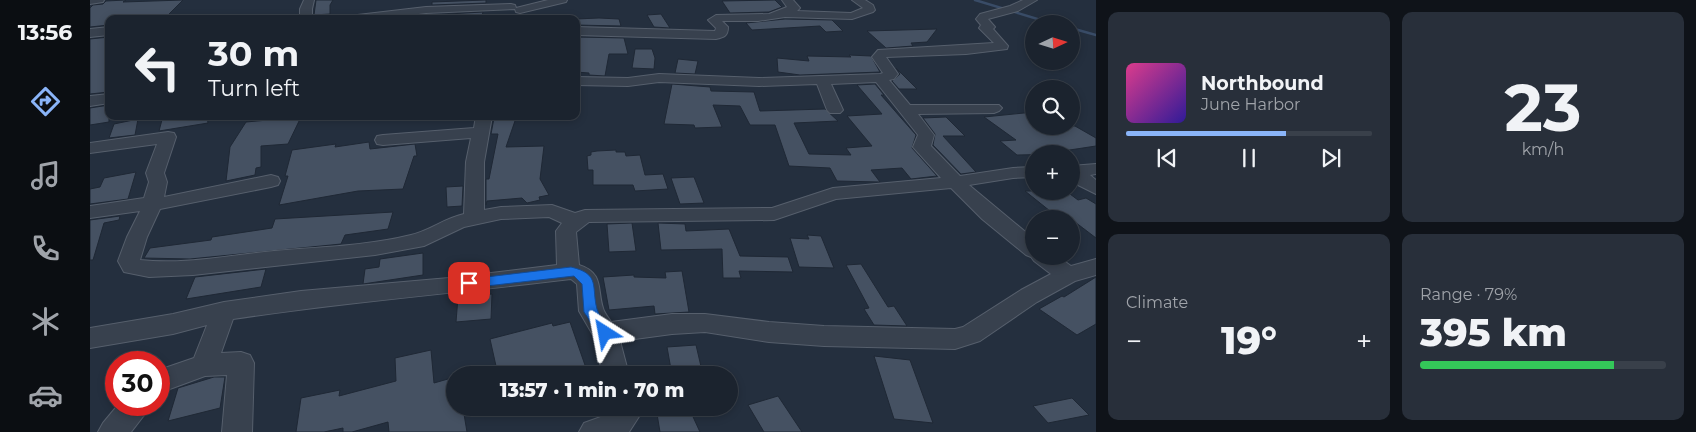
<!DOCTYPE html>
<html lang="en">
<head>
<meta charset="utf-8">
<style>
	:root { --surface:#1b232e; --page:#282f3a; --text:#f1f3f6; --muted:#a0a4aa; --line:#39404a; --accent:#8ab4f8 }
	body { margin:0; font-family:Montserrat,sans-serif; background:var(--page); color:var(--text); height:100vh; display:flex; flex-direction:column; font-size:19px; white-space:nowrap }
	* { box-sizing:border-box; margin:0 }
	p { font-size:16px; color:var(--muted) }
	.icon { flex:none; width:28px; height:28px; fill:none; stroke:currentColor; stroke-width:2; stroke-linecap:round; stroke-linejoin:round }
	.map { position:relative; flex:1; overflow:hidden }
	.drawer { display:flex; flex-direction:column; gap:12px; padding:12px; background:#0f1319; width:600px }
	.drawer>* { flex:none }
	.guide { position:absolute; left:15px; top:15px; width:475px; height:105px; border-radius:10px; box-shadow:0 2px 8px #0003,0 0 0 1px var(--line); background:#1b232e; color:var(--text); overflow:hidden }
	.needle { width:32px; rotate:86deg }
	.tools { position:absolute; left:935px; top:15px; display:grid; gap:10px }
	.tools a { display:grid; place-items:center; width:55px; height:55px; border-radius:50%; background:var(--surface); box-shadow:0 2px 8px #0003,0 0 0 1px var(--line); font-size:25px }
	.speed { position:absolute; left:15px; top:351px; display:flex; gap:10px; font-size:25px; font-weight:700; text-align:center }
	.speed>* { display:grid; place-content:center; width:65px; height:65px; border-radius:50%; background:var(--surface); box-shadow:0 2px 8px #0003,0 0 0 1px var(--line); line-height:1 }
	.speed .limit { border:8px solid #d22; background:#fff; color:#111 }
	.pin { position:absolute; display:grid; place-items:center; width:42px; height:42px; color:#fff; margin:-21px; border-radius:10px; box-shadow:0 2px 8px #0006 }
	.me { position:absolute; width:55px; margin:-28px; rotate:326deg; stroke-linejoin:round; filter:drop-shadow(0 0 4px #0008) }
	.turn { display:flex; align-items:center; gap:18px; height:105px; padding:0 20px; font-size:22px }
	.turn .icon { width:65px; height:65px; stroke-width:2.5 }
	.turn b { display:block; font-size:35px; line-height:42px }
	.big { font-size:38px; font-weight:800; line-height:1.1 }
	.drawer .card { flex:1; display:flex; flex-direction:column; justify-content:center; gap:8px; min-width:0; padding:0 18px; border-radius:10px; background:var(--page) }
	.drawer .dial { align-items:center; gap:0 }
	.dial b { font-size:65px; line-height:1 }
	.song { display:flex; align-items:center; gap:15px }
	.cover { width:60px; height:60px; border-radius:8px; background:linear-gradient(135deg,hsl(330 70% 55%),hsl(250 70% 35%)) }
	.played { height:5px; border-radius:2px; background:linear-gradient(90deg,var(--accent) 65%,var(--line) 65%) }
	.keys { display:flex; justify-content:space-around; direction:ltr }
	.heat { display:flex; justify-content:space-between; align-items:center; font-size:28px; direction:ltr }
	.charge { height:8px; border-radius:4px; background:linear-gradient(90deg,#34c759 79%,var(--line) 0) }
	.drawer .tiles { flex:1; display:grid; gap:12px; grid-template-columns:repeat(2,1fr) }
	.trip { position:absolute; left:356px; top:366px; width:292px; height:50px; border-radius:25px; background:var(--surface); box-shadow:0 2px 8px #0003,0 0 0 1px var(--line); font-weight:800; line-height:50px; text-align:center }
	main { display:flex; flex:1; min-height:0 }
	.dock { display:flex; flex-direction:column; width:90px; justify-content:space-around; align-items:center; background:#0b0e12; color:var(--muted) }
	.dock .icon { width:35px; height:35px }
	.dock .active { color:var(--accent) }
	.dock b { font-size:22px; color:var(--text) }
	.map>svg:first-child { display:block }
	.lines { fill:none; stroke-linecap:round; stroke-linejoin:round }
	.stream { stroke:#394c67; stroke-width:2.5 }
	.building { fill:#455162; stroke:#1f2835 }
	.minor-casing { stroke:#565f6c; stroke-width:2 }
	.minor { fill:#38414e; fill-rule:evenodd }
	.route { fill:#1a73e8; stroke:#114b97 }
</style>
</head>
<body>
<main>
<nav class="dock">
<b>13:56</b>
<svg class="icon active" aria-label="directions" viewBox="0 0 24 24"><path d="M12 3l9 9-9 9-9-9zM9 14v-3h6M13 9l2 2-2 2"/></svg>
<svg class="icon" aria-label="music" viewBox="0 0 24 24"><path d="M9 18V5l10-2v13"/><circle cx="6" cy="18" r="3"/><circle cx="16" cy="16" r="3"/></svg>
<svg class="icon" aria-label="phone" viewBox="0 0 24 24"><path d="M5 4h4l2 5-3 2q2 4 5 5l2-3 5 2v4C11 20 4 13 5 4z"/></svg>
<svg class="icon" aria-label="climate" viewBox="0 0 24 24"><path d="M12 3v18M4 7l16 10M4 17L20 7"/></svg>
<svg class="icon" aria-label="car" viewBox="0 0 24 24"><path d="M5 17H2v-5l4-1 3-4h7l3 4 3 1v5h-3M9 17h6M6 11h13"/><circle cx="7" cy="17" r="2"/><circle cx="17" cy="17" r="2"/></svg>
</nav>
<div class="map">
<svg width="1006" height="432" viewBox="0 0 1006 432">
	<rect width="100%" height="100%" fill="#242f3e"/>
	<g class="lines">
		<g class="stream">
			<path d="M885,0L964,24"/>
			<path d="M981,28L1006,35"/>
		</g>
	</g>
	<g class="building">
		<path d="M36,0L33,2L93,0L74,19H19V25L0,27V8L3,5L13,4L16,1Z"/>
		<path d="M226,0H243L240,5V14L224,15Z"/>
		<path d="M396,0V3L342,5V2Z"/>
		<path d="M685,0L692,7L679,12L640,13L632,1Z"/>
		<path d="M393,12L391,19H340L341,15Z"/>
		<path d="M571,14L580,28L564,27L557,15Z"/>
		<path d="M509,18L529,19L531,26L486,25V19Z"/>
		<path d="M695,19L742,20L753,31L736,32L730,26L662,30L656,23Z"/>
		<path d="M847,29L837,42L821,43L823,46L796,48L777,31Z"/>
		<path d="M19,37V92L0,94V39Z"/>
		<path d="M486,37L534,38L538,54H519L515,76L499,75V73L486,72Z"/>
		<path d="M545,49H562L565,58L564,69L542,68Z"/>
		<path d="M759,55L781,56L790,72L710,75L688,72L687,58L719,61L717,56L761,57Z"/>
		<path d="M588,59L608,61L605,74L585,73Z"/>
		<path d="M806,68L827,89H809L802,81L810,74Z"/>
		<path d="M582,84L620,87L621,91L664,92L670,111L735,109L748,121L704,123L719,154L761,155L756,148L782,146L757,116L792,114L767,85L785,84L794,95H791L826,135L822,148L847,176L821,179L812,168L781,170L790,182L747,181L740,168L699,166L685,125H660L650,106L623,105L632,127L605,128L604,125L574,124Z"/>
		<path d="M19,105V122L0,125V108Z"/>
		<path d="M944,112V126H985L1006,138V146L973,151L976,154L927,155L910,141L926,140L894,117Z"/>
		<path d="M73,116H117L118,123L69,131Z"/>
		<path d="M211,117L198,144L171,146V167L166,168L165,175L136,181L140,147L156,122Z"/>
		<path d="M856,117L875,136H853L886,172L871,174L843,145L845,134L833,118Z"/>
		<path d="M404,118H426L416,147L454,146L450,179L459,195L449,197L450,200L437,203L432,198L397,201L396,205V179H399L408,134H401Z"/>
		<path d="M48,119L45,135L19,138L24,124Z"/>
		<path d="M279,142L280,149L325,144L327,156H324L313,189L268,191L189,205L198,176H195L202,150L246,144L245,147Z"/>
		<path d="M526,150V152H535L536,156L550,155L555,175L573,174L578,189L545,191L543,185H503V170H498L497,156L501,155V152L507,151Z"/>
		<path d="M46,172L38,199L0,204V189L10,187L14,178Z"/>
		<path d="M604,177L614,203L590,204L581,178Z"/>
		<path d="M373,186L372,206L357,207L356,187Z"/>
		<path d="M935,191H976L988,200L996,198L1006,204V238L981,219H970Z"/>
		<path d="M303,212L298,229L255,235L251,244L100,259L54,258L60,248L121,240L122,237L182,228L185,219Z"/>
		<path d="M30,216L29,220L14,223L3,260H0V220Z"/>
		<path d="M542,223L546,251L519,252L517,224Z"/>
		<path d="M568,223L595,224L596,231L639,229L650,256L698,257L703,272L649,271L651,278H633L632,249L571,250Z"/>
		<path d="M717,235L731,236L744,268L709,267L700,238L719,239Z"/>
		<path d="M333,253V275L273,284L275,269L289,267L290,259Z"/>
		<path d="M771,264L798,307L804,306L817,326L784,325L774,309L779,308L756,265Z"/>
		<path d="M176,269L171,287L96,299L105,277Z"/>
		<path d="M592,271L599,312L565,314L564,306L519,310L513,277L544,275V277L576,278L575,272Z"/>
		<path d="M1006,277V324L987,335L949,309L972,296L974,297Z"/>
		<path d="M402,294L401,319L366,322L368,297Z"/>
		<path d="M480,322L496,368L465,375H408L400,339L462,323L463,326Z"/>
		<path d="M606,345L613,375H582L577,347Z"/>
		<path d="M341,350L344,383L365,377V410L373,408L377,432H299L298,422L262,432H253V428L234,432H206L211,398L250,390L249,396L306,381L305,358Z"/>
		<path d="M784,356L820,360L843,423L804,419Z"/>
		<path d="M124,377H135L130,408L78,421L88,388Z"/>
		<path d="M688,396L712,432H674L658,405Z"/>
		<path d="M982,398L999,415L958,423L943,406Z"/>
		<path d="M566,408H599L610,432H570Z"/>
	</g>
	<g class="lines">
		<g class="minor-casing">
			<g id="minor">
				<path d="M0,0H14L13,2L0,4Z"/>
				<path d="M214,0H224L222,9V19H210V9Z"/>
				<path d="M458,0H477L476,2L430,13L426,12L425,9L336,13L291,19H253L259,16L336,7L421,4L425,5L426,8Z"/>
				<path d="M692,0H703L710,8L707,11L761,13L773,8L762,0H775L783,5L785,10L783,12L762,19L695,17L668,21H632L638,27C638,36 634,37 626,39L486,35V27L625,31L626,28L618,20L626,15L679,14L697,7Z"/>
				<path d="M933,0H947L928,11L898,19L905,27L903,29L918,46L917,49L876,54L796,57L808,74L804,79L799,80L820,105H909L912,108L909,111L904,113L828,114L844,135L841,146L870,176L923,168L944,167V177L923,178L879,185L944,239V256H967L981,266L1006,259V275L985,281L947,302L890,341L865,349L734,346L679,342L615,332L582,334L530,341L539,375H513L503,335L489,311L487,284L481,279C368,293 255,302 143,319L131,353L151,352L160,355L164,363L162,432H132L137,375L115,376L69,393V370L104,358L117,325L83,334L0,348V328L83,314L134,302L211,291L359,278L467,265L466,231L472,223L459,217L411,219L374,227L334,246L285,255L103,275L59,277L34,272L28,261L37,237L50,211L0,218V206L54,198L59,182L56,173L67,144L0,153V143L78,132L84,133L86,137L74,173L77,182L74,197L181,175L188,177L190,181L188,185L181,187L70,209L57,237L50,260C94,265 141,255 184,251C229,247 277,246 321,235C339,231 355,218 374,214L376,162L381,138L293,145L287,144L285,140L287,136L293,135L384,128L386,116H402L394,162V210L411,207L462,205L485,213L495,210L682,208L743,188L851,178L823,147L828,135L786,82L741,84L753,110L750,113H740L737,110L727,84L669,86L569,82L538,86L486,85V77L538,78L569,74L669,78L790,74L793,73L782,57L788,50L904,43L889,28L891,25L886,19L890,14L920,6ZM861,188L892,219L936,255L941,257L944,261L961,274L931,290L873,327L865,329L734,326L679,322L615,314H582L521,322C519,318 514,313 513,308C507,289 514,273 489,265L486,232L499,222L684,220L746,199Z"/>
				<path d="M19,27V35L0,37V29Z"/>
				<path d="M19,94V103L0,106V96Z"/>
				<path d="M1006,164V174L1000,175L1006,180V194L988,185L981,176V166Z"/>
				<path d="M28,405H59L55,414L41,432H8L13,423Z"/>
				<path d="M520,408H548L550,415L539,432H489L494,423L519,414L521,411Z"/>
			</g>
		</g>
		<use href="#minor" class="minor"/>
	</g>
	<path class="route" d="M481,267C511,274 501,287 507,309C510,318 518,325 522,333L520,337C508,341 502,324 496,315L494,312L492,284L484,276L379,288L374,287L372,283L374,280L379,279Z"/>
</svg>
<div class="tools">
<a><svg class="needle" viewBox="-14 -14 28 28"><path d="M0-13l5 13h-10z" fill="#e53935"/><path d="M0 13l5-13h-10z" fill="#a0a4aa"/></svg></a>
<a><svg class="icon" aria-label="search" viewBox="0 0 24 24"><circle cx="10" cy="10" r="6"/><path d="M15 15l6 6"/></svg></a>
<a>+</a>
<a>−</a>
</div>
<div class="speed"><div class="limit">30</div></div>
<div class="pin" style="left:379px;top:283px;background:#d93025"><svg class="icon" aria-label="arrive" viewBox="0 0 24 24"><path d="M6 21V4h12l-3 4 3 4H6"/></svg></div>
<svg class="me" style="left:515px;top:333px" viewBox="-20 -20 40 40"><path d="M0-17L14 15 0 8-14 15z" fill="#1a73e8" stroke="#fff" stroke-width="4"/></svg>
<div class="trip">13:57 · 1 min · 70 m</div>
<div class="guide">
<div class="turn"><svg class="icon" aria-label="left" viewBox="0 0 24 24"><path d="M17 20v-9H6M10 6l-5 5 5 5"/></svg><div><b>30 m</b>Turn left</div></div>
</div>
</div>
<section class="drawer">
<div class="tiles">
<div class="card">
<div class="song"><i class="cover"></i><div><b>Northbound</b><p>June Harbor</p></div></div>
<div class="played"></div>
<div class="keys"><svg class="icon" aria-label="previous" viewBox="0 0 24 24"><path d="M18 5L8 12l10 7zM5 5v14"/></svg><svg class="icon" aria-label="pause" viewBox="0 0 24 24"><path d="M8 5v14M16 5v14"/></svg><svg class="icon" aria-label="next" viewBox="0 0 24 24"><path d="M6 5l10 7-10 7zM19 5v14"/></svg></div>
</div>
<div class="card dial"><b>23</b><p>km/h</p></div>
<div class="card"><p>Climate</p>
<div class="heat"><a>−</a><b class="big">19°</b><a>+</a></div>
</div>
<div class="card"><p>Range · 79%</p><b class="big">395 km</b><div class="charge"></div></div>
</div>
</section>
</main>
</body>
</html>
